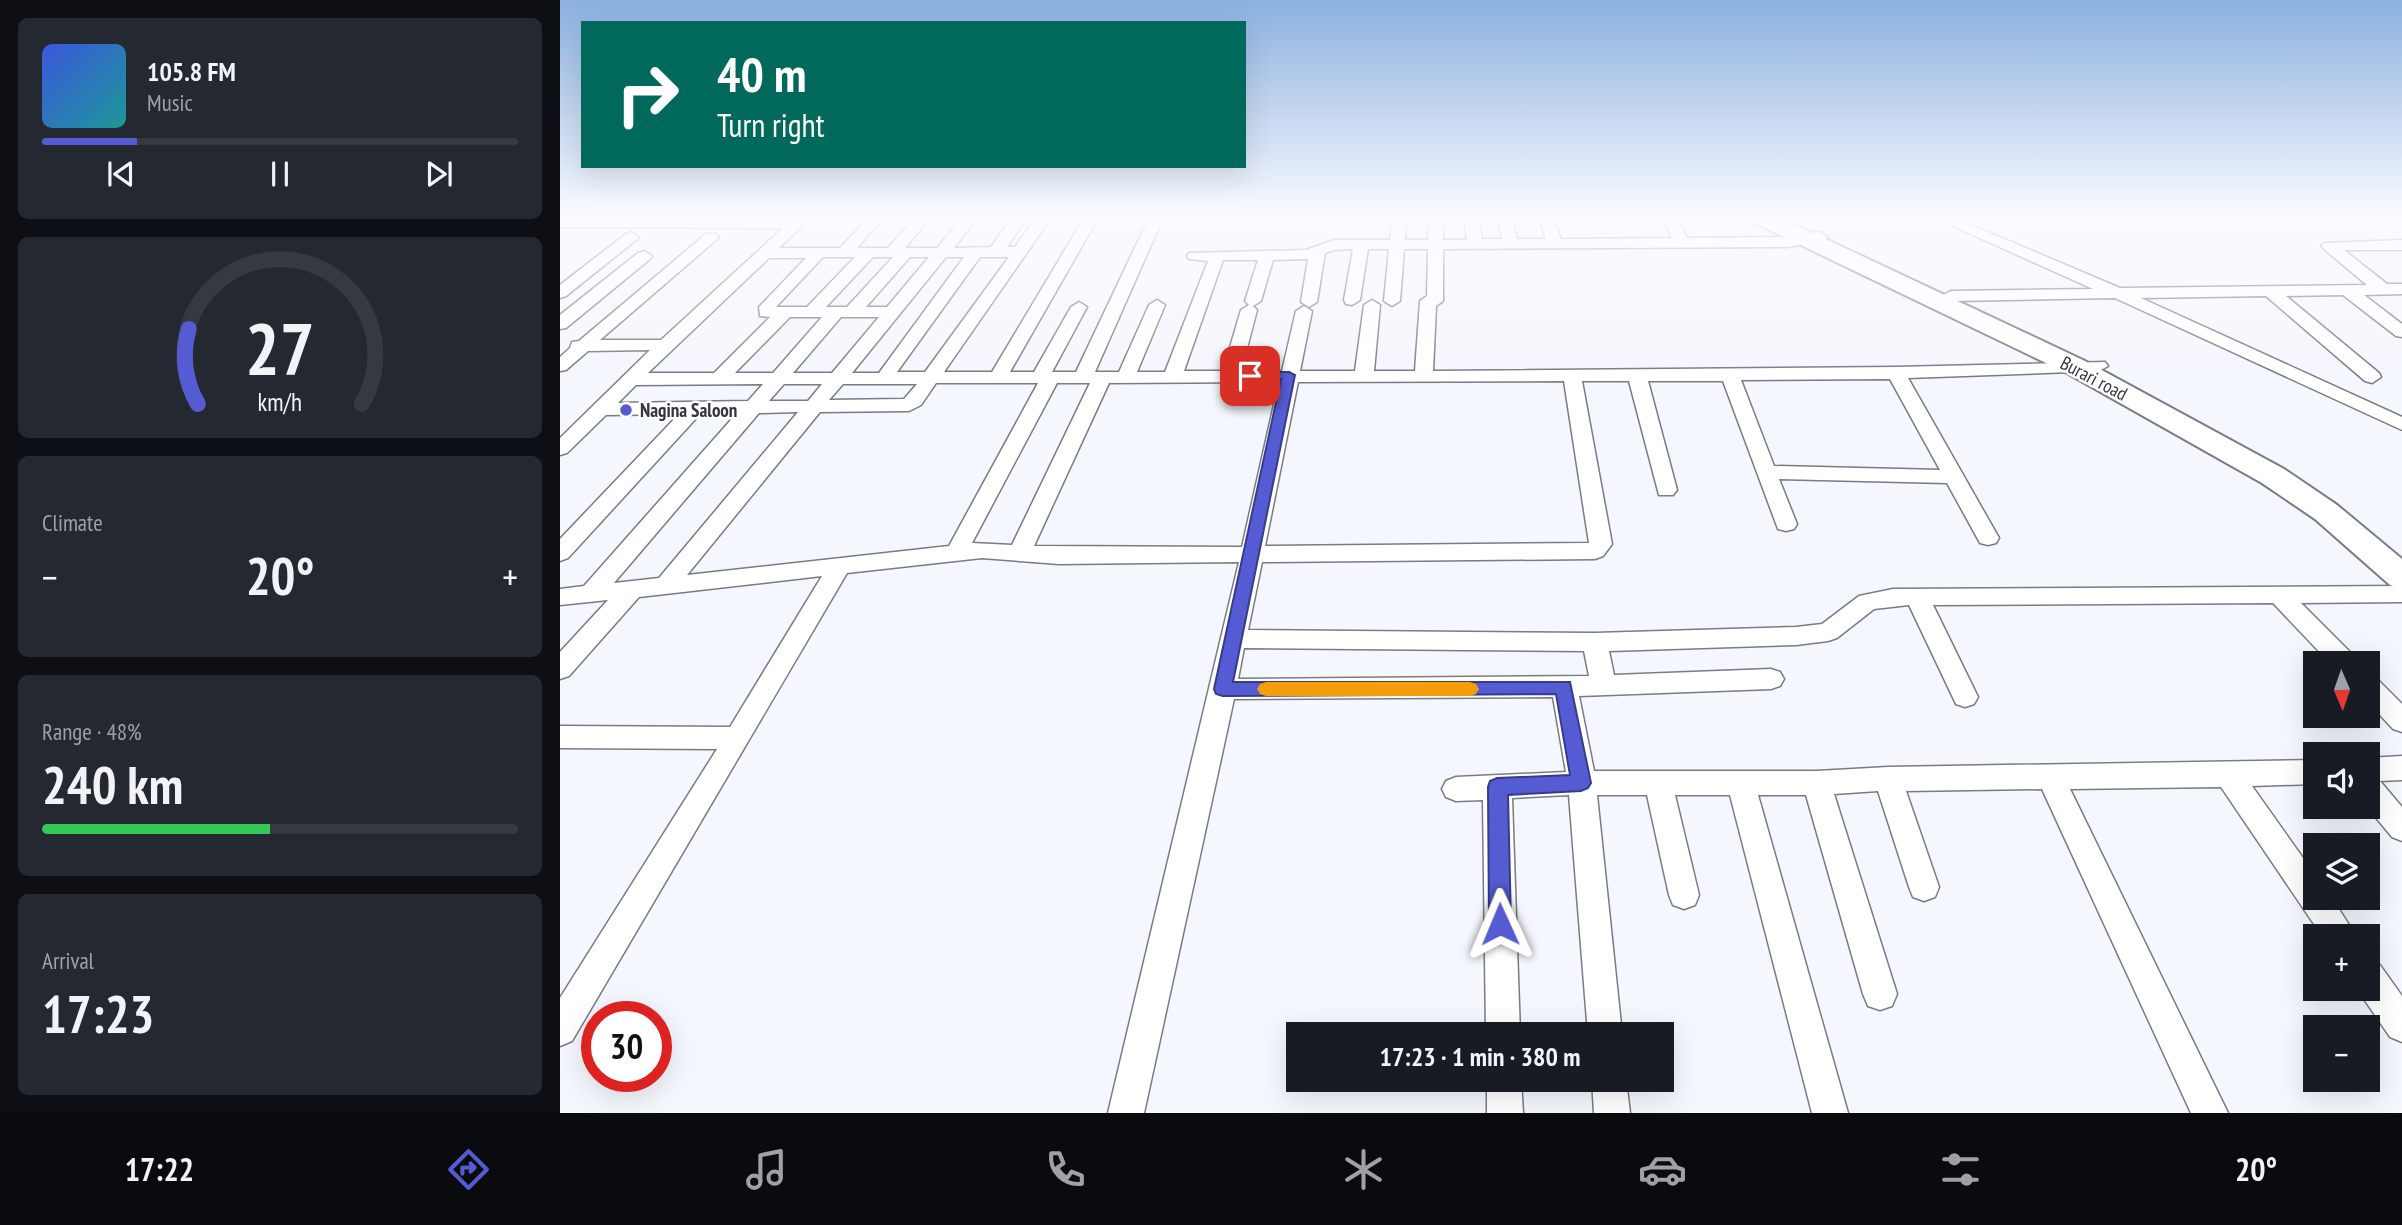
<!DOCTYPE html>
<html lang="en">
<head>
<meta charset="utf-8">
<style>
	:root { --surface:#171b24; --page:#242831; --text:#f1f3f6; --muted:#9ea1a6; --line:#363941; --accent:#555cd3 }
	body { margin:0; font-family:"PT Sans Narrow",sans-serif; background:var(--page); color:var(--text); height:100vh; display:flex; flex-direction:column; font-size:26px; white-space:nowrap }
	* { box-sizing:border-box; margin:0 }
	p { font-size:23px; color:var(--muted) }
	.icon { flex:none; width:38px; height:38px; fill:none; stroke:currentColor; stroke-width:2; stroke-linecap:round; stroke-linejoin:round }
	.map { position:relative; flex:1; overflow:hidden }
	.side { display:flex; flex-direction:column; gap:18px; padding:18px; background:#0d0f14; width:560px }
	.side>* { flex:none }
	.guide { position:absolute; left:21px; top:21px; width:665px; height:147px; border-radius:0px; box-shadow:0 7px 28px #0002; background:#00695c; color:#fff; overflow:hidden }
	.needle { width:46px; rotate:178deg }
	.buttons { position:absolute; left:1743px; top:651px; display:grid; gap:14px }
	.buttons a { display:grid; place-items:center; width:77px; height:77px; border-radius:0px; background:var(--surface); box-shadow:0 7px 28px #0002; font-size:35px }
	.speed { position:absolute; left:21px; top:1001px; display:flex; gap:14px; font-size:35px; font-weight:700; text-align:center }
	.speed>* { display:grid; place-content:center; width:91px; height:91px; border-radius:50%; background:var(--surface); box-shadow:0 7px 28px #0002; line-height:1 }
	.speed .limit { border:10px solid #d22; background:#fff; color:#111 }
	.pin { position:absolute; display:grid; place-items:center; width:60px; height:60px; color:#fff; margin:-30px; border-radius:14px; box-shadow:0 4px 10px #0006 }
	.me { position:absolute; width:77px; margin:-38px; rotate:359deg; stroke-linejoin:round; filter:drop-shadow(0 0 5px #0008) }
	.turn { display:flex; align-items:center; gap:24px; height:147px; padding:0 21px; font-size:32px }
	.turn .icon { width:91px; height:91px; stroke-width:2.5 }
	.turn b { display:block; font-size:49px; line-height:60px }
	.big { font-size:52px; font-weight:700; line-height:1.1 }
	.side .card { flex:1; display:flex; flex-direction:column; justify-content:center; gap:10px; min-width:0; padding:0 24px; border-radius:10px; background:var(--page) }
	.side .dial { align-items:center; gap:0 }
	.dial svg { height:182px; overflow:visible; fill:none; stroke:var(--line); stroke-width:7; stroke-linecap:round; text-anchor:middle }
	.dial text { fill:var(--text); stroke:none }
	.song { display:flex; align-items:center; gap:21px }
	.cover { width:84px; height:84px; border-radius:10px; background:linear-gradient(135deg,hsl(230 70% 55%),hsl(180 70% 35%)) }
	.played { height:7px; border-radius:4px; background:linear-gradient(90deg,var(--accent) 20%,var(--line) 20%) }
	.keys { display:flex; justify-content:space-around; direction:ltr }
	.heat { display:flex; justify-content:space-between; align-items:center; font-size:38px; direction:ltr }
	.charge { height:10px; border-radius:5px; background:linear-gradient(90deg,#34c759 48%,var(--line) 0) }
	.trip { position:absolute; left:726px; top:1022px; width:388px; height:70px; border-radius:0px; background:var(--surface); box-shadow:0 7px 28px #0002; font-weight:700; line-height:70px; text-align:center }
	.tab-bar { display:flex; height:112px; justify-content:space-around; align-items:center; background:#090b0e; color:var(--muted) }
	.tab-bar .icon { width:49px; height:49px }
	.tab-bar .selected { color:var(--accent) }
	.tab-bar b { font-size:32px; color:var(--text) }
	main { display:flex; flex:1; min-height:0 }
	.map>svg:first-child { display:block }
	.lines { fill:none; stroke-linecap:round; stroke-linejoin:round }
	.street-casing { stroke:#797b85; stroke-width:3 }
	.secondary-casing { stroke:#797b85; stroke-width:4 }
	.street { fill:#fff; fill-rule:evenodd }
	.secondary { fill:#fff; fill-rule:evenodd }
	.route { fill:#555cd3; stroke:#373c89; stroke-width:2 }
	.slow { fill:#f59e0b }
	.poi-dot { fill:#555cd3; stroke:#fff; stroke-width:2.5 }
	.labels { text-anchor:middle; stroke-width:5; stroke-linejoin:round; paint-order:stroke }
	.street-label { font-size:19px; fill:#35363b; stroke:#fff }
	.poi-label { font-size:19px; font-weight:bold; fill:#35363b; stroke:#fff; text-anchor:start }
</style>
</head>
<body>
<main>
<section class="side">
<div class="card">
<div class="song"><i class="cover"></i><div><b>105.8 FM</b><p>Music</p></div></div>
<div class="played"></div>
<div class="keys"><svg class="icon" aria-label="previous" viewBox="0 0 24 24"><path d="M18 5L8 12l10 7zM5 5v14"/></svg><svg class="icon" aria-label="pause" viewBox="0 0 24 24"><path d="M8 5v14M16 5v14"/></svg><svg class="icon" aria-label="next" viewBox="0 0 24 24"><path d="M6 5l10 7-10 7zM19 5v14"/></svg></div>
</div>
<div class="card dial"><svg viewBox="0 0 100 80">
<path d="M14 69A42 42 0 1 1 86 69"/>
<path d="M14 69A42 42 0 0 1 10 36" stroke="#555cd3"/>
<text x="50" y="56" font-size="32" font-weight="700">27</text>
<text x="50" y="72" font-size="11">km/h</text>
</svg></div>
<div class="card"><p>Climate</p>
<div class="heat"><a>−</a><b class="big">20°</b><a>+</a></div>
</div>
<div class="card"><p>Range · 48%</p><b class="big">240 km</b><div class="charge"></div></div>
<div class="card"><p>Arrival</p><b class="big">17:23</b></div>
</section>
<div class="map">
<svg width="1842" height="1113" viewBox="0 0 1842 1113">
	<rect width="100%" height="100%" fill="#f5f7fe"/>
	<g class="lines">
		<g class="street-casing">
			<g id="street">
				<path d="M234,218H250L219,248H280L308,218H323L297,248H328L355,218H370L345,248H377L402,218H417L394,248L431,247L452,218H467L447,247H455L476,218H491L384,372H432L524,218H538L450,372H474L511,307L519,302L527,307L492,372H516L589,218H603L535,372H559L589,305L597,300L605,305L577,372H605L648,261L629,259L627,256L629,253L746,250L774,240H830L832,218H846L845,240H868L869,218H883V240H907L904,218H918L922,239H942L938,218H952L957,239H986L979,218H993L1001,239L1112,238L1103,218H1117L1127,238L1226,237L1260,232L1268,237L1260,242L1226,247L883,249V301L876,306L873,371L1336,367L1545,362L1548,366L1539,371L1348,378L1439,538L1436,543L1428,545L1420,543L1387,483L1219,479L1237,524L1234,529L1226,531L1218,529L1163,381H1088L1117,490L1113,495H1099L1069,381H1022L1052,544L1043,556L1035,559L702,562L688,630L1035,633L1236,627L1262,624L1299,596L1333,589L1842,586V602L1741,603L1794,656L1798,663H1770L1713,603L1373,605L1418,697L1414,704L1405,707L1396,704L1349,605L1314,609L1277,638L1268,641L1236,645L1049,651L1054,675L1211,669L1220,672L1224,679L1220,686L1211,689L1019,696L1034,771H1257L1328,767L1755,760V784L1692,786L1755,875V898H1772L1796,936H1762L1661,787L1510,789L1668,1113H1631L1482,789L1346,791L1379,887L1375,897L1364,901L1353,897L1349,887L1318,791L1274,794L1337,994L1332,1006L1320,1010L1308,1006L1303,994L1246,795H1198L1288,1113H1252L1170,795H1115L1139,895L1135,905L1124,909L1113,905L1109,895L1087,795H1037L1062,1034H1028L1009,795L952,798L960,1034H926L923,800L896,801L886,797L882,789L886,781L896,777L1006,772L993,697L674,699L584,1113H548L679,562L499,564L422,558L287,573L12,1041L0,1046V998L157,749L0,748V726L170,727L262,576L79,597L9,676L0,679V652L48,600L0,605V589L24,586L177,413H141L8,558L0,561V539L119,414L46,415L7,453L0,455V438L90,350L28,351L6,370L0,371V357L10,348L12,342L19,341L146,234H156L159,237L156,240L40,340H101L223,228L0,227V219ZM793,249L784,300L786,304L792,305L800,300L808,249H829L824,301L832,306L840,301L844,249H868L867,296L860,301L855,371H814L820,305L812,300L804,305L795,371H740L752,311L744,306L736,311L722,371H681L697,310L693,306L701,301L713,260L748,259L741,302L749,307L757,302L765,253L774,250ZM263,257H295L247,307H216ZM313,257H333L287,307H266ZM350,257H369L327,307H306ZM386,257H404L319,373H292ZM420,257H449L365,372H337ZM209,258H246L199,307L200,316L210,317L154,373H88ZM663,260H698L685,301L689,305L681,310L663,371H624ZM230,317H262L213,373H175ZM281,317H319L272,373H233ZM1330,379L1380,470L1214,466L1181,380ZM1004,381L1029,543L705,546L738,382ZM719,382L682,547L474,546L549,383ZM376,383H478L389,546L127,575L260,412L349,411L361,405ZM497,383H530L452,545L412,543ZM203,384L188,401L58,403L76,385ZM224,384H262L248,401H209ZM283,384H357L344,399L269,400ZM238,412L99,578L54,583L199,413ZM684,648L1024,651L1029,676L678,679Z"/>
				<path d="M1375,218H1395L1560,288L1807,285L1764,249L1761,246L1764,243L1842,240V250H1784L1827,284H1842V294L1804,295L1842,324V337L1836,336L1783,295L1726,296L1819,373L1821,377L1812,383L1805,381L1706,296L1581,298L1842,417V430L1555,298L1394,301L1380,306L1374,305L1372,301L1391,291L1533,289Z"/>
				<path d="M71,232L79,237L76,240L6,296L0,298V285L66,234Z"/>
				<path d="M84,251L92,256L90,259L6,328L0,329V315L78,253Z"/>
				<path d="M1808,676L1817,679L1842,704V732L1833,729L1808,702Z"/>
				<path d="M1842,756V780L1820,781L1842,807V841L1832,837L1807,807L1808,758Z"/>
				<path d="M1808,960L1820,965L1842,996V1042L1830,1037L1797,989H1808Z"/>
				<path d="M927,1080H961L963,1113H927Z"/>
				<path d="M1032,1080H1066L1070,1113H1034Z"/>
			</g>
		</g>
		<g class="secondary-casing">
			<path id="secondary" d="M1192,218H1221L1525,361L1724,469L1777,505L1842,559V589L1830,585L1755,519L1702,483L1507,373L1195,223Z"/>
		</g>
		<use href="#street" class="street"/>
		<use href="#secondary" class="secondary"/>
	</g>
	<linearGradient id="sky" x2="0" y2="1"><stop stop-color="#8bb0e0"/><stop offset="0.58" stop-color="#fafbff"/><stop offset="1" stop-color="#fafbff" stop-opacity="0"/></linearGradient>
	<rect width="1842" height="374" fill="url(#sky)"/>
	<path class="route" d="M729,372L735,375L673,682H1010L1031,783L1028,788L1021,791L948,795L951,924L948,932L940,935L933,932L929,924L928,787L930,781L937,778L1010,775L996,694L663,696L656,694L654,689L721,379L690,380L684,376L690,372Z"/>
	<path class="slow" d="M706,682H910L916,684L919,689L916,694L910,696H706L700,694L697,689L700,684Z"/>
	<circle class="poi-dot" cx="66" cy="410" r="7"/>
	<g class="labels">
		<g class="street-label">
			<text transform="translate(1534 378) rotate(28)" y="7">Burari road</text>
		</g>
		<g class="poi-label">
			<text x="80" y="417">Nagina Saloon</text>
		</g>
	</g>
</svg>
<div class="buttons">
<a><svg class="needle" viewBox="-14 -14 28 28"><path d="M0-13l5 13h-10z" fill="#e53935"/><path d="M0 13l5-13h-10z" fill="#9ea1a6"/></svg></a>
<a><svg class="icon" aria-label="sound" viewBox="0 0 24 24"><path d="M4 9h4l5-4v14l-5-4H4zM17 9q2 3 0 6"/></svg></a>
<a><svg class="icon" aria-label="layers" viewBox="0 0 24 24"><path d="M12 4l9 5-9 5-9-5zM3 14l9 5 9-5"/></svg></a>
<a>+</a>
<a>−</a>
</div>
<div class="speed"><div class="limit">30</div></div>
<div class="pin" style="left:690px;top:376px;background:#d93025"><svg class="icon" aria-label="arrive" viewBox="0 0 24 24"><path d="M6 21V4h12l-3 4 3 4H6"/></svg></div>
<svg class="me" style="left:940px;top:924px" viewBox="-20 -20 40 40"><path d="M0-17L14 15 0 8-14 15z" fill="#555cd3" stroke="#fff" stroke-width="4"/></svg>
<div class="trip">17:23 · 1 min · 380 m</div>
<div class="guide">
<div class="turn"><svg class="icon" aria-label="right" viewBox="0 0 24 24"><path d="M7 20v-9h11M14 6l5 5-5 5"/></svg><div><b>40 m</b>Turn right</div></div>
</div>
</div>
</main>
<nav class="tab-bar">
<b>17:22</b>
<svg class="icon selected" aria-label="directions" viewBox="0 0 24 24"><path d="M12 3l9 9-9 9-9-9zM9 14v-3h6M13 9l2 2-2 2"/></svg>
<svg class="icon" aria-label="music" viewBox="0 0 24 24"><path d="M9 18V5l10-2v13"/><circle cx="6" cy="18" r="3"/><circle cx="16" cy="16" r="3"/></svg>
<svg class="icon" aria-label="phone" viewBox="0 0 24 24"><path d="M5 4h4l2 5-3 2q2 4 5 5l2-3 5 2v4C11 20 4 13 5 4z"/></svg>
<svg class="icon" aria-label="climate" viewBox="0 0 24 24"><path d="M12 3v18M4 7l16 10M4 17L20 7"/></svg>
<svg class="icon" aria-label="car" viewBox="0 0 24 24"><path d="M5 17H2v-5l4-1 3-4h7l3 4 3 1v5h-3M9 17h6M6 11h13"/><circle cx="7" cy="17" r="2"/><circle cx="17" cy="17" r="2"/></svg>
<svg class="icon" aria-label="filters" viewBox="0 0 24 24"><path d="M4 7h16M4 17h16"/><circle cx="9" cy="7" r="2"/><circle cx="15" cy="17" r="2"/></svg>
<b>20°</b>
</nav>
</body>
</html>
